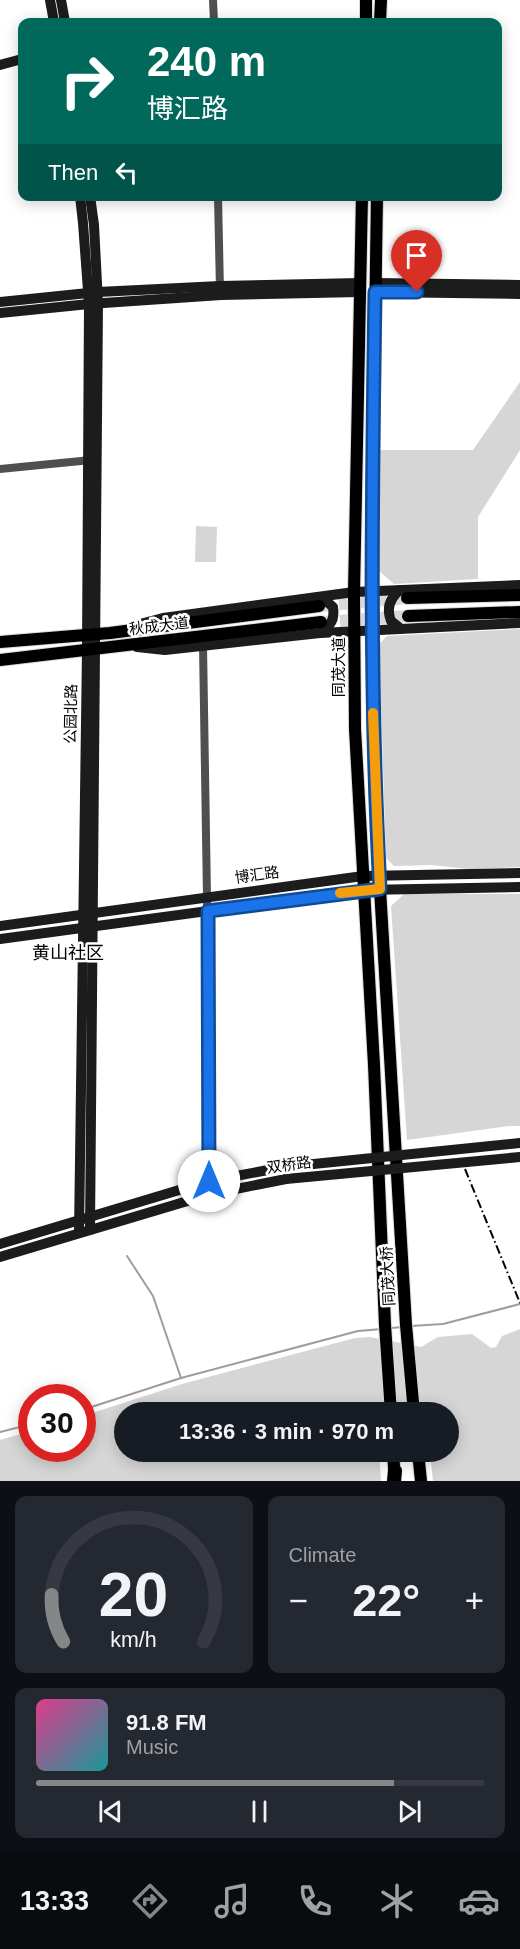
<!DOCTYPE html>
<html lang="en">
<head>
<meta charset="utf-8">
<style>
	:root { --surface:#171b24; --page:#242831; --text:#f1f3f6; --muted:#9ea1a6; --line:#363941; --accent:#858687 }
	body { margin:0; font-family:Helvetica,"Noto Sans SC",sans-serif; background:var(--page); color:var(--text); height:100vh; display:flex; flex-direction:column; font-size:22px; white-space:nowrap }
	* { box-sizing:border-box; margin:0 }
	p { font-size:20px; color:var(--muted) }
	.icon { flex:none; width:33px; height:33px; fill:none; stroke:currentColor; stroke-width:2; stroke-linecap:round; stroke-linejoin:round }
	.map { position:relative; height:1481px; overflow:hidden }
	.side { display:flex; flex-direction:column; gap:15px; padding:15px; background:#0d0f14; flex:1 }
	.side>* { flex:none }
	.banner { position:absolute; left:18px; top:18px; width:484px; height:183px; border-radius:12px; box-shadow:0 3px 15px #0003; background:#00695c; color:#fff; overflow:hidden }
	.speed { position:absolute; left:18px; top:1384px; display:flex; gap:12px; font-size:30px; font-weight:700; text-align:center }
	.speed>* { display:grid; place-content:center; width:78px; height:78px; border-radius:50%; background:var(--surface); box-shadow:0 3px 15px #0003; line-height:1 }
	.speed .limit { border:9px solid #d22; background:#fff; color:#111 }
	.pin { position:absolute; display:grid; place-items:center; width:51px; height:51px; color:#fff; margin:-62px -26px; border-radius:50% 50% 50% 0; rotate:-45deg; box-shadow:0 0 6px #0007 }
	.pin .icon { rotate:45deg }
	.me { position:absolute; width:66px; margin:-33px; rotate:0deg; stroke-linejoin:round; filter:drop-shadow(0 0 4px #0008) }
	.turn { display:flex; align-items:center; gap:21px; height:126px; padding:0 30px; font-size:27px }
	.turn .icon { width:78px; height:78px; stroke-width:2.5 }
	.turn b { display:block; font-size:42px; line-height:51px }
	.then { display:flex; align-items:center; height:57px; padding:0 30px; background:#0003; gap:12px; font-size:22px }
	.big { font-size:45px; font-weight:800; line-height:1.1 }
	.side .tile { flex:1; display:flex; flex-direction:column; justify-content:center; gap:9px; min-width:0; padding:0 21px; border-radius:12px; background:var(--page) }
	.side .dial { align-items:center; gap:0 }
	.dial svg { height:156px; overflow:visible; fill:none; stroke:var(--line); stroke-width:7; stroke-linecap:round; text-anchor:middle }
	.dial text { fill:var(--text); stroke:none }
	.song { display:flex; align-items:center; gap:18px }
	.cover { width:72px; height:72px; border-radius:9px; background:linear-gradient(135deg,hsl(330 70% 55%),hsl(180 70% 35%)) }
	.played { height:6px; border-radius:3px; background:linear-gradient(90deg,var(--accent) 80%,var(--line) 80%) }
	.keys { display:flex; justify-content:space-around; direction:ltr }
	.heat { display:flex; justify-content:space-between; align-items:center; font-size:33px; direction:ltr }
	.side .tiles { flex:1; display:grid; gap:15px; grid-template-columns:1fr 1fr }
	.tile:last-child { grid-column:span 2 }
	.trip { position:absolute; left:114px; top:1402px; width:345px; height:60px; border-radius:30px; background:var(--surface); box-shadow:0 3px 15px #0003; font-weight:800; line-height:60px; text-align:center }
	.tab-bar { display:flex; height:96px; justify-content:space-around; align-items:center; background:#090b0e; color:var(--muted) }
	.tab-bar .icon { width:42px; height:42px }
	.tab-bar .current { color:var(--accent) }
	.tab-bar b { font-size:27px; color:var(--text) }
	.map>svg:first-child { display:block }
	.green { fill:#d6d6d6 }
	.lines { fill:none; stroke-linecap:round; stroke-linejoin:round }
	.stream { stroke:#9d9d9d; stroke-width:2 }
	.primary-tunnel { stroke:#d9d9d9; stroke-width:12; stroke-dasharray:12 6; stroke-linecap:butt }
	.primary-casing { stroke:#dbdbdb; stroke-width:14 }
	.highway-casing { stroke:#dbdbdb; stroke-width:15 }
	.street { stroke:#4f4f4f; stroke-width:8 }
	.secondary { stroke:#1c1c1c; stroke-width:10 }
	.primary { stroke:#000; stroke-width:12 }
	.highway { stroke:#000; stroke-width:14 }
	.rail { stroke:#000; stroke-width:2; stroke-dasharray:9 3 1.5 3; stroke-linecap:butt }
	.secondary-bridge { stroke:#1c1c1c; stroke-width:10 }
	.route-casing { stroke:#114b97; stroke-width:15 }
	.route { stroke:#1a73e8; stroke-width:10 }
	.slow { stroke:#f59e0b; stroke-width:10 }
	.labels { text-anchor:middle; stroke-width:5; stroke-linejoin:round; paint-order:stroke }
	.street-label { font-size:15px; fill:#000; stroke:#fff }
	.quarter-label { font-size:18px; fill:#000; stroke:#fff }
</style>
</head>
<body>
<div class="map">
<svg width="520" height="1481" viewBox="0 0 520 1481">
	<rect width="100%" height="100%" fill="#fff"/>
	<g class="green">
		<path d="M520,382V450L478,517V579L394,584L379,571V450H473Z"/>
		<path d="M196,526L217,527L216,562H195Z"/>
		<path d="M520,629V867L468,869L432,865L394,866L386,858L379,644L387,636Z"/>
		<path d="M404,894H520V1126H509L407,1140L391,906Z"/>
		<path d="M520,1329V1481H433L430,1452H448V1413H124V1452H379L381,1481H0V1440L31,1431L32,1449H82L83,1416L182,1384L355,1338L370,1337L421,1347L438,1337L472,1334L491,1348L496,1347L502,1336Z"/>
	</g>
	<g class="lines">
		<g class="stream">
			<path d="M127,1256L153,1296L181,1378"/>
			<path d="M411,1326L443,1324L520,1304"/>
			<path d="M391,1328L403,1327"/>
			<path d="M82,1410L181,1378L358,1331L382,1329"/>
			<path d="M0,1432L32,1424"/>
		</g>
		<g class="primary-tunnel">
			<path d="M321,606L407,598"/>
			<path d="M322,622L408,616"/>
		</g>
		<g class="primary-casing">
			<g id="primary">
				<path d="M366,22V0"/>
				<path d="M380,22L381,0"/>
				<path d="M362,196L354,592L355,729L374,1065L385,1325L391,1413"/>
				<path d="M377,196L371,591L373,738L380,889L406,1325L414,1413"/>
				<path d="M407,598L520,595"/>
				<path d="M408,616L520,612"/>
				<path d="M0,642L110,633L319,606"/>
				<path d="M0,660L321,622"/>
				<path d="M393,1452L395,1481"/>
				<path d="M418,1452L421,1481"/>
			</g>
		</g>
		<g class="highway-casing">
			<path id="highway" d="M394,1481L395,1471"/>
		</g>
		<g class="street">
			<path d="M213,0L214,22"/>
			<path d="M218,196L220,291"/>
			<path d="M0,469L91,460"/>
			<path d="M203,645L207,897L209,1181"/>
		</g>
		<g class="secondary">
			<path d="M50,0L54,22"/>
			<path d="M61,0L65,22"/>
			<path d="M0,65L22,59"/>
			<path d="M90,196L94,225L98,303L90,1230"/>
			<path d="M375,283L520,285"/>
			<path d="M375,292L520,294"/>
			<path d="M0,302L98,292L220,286L360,283"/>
			<path d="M0,313L89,304L221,295L360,292"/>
			<path d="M400,590C390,598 386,608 391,621L401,629"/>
			<path d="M318,597L326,601L333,607C335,620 331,625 320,633"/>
			<path d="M136,625L163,618L354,592L520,585"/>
			<path d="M137,647L165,650L320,633L520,623"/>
			<path d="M0,926L363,876L520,873"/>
			<path d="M0,939L364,890L520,887"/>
			<path d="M79,1233L87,650L89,304L83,223L80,196"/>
			<path d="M0,1244L209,1181L284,1167"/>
			<path d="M0,1257L211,1194L286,1179"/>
		</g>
		<use href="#primary" class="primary"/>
		<use href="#highway" class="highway"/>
		<path class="rail" d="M465,1169L520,1303"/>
		<g class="secondary-bridge">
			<path d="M284,1167L520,1143"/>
			<path d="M286,1179L520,1157"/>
		</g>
	</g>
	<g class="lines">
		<g class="route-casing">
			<path id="route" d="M209,1181L208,911L380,889C369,690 372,491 375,292H417"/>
		</g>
		<use href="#route" class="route"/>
		<path class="slow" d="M340,893L380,889L373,713"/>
	</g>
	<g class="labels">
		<g class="street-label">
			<text transform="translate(159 626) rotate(-7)" y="5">秋成大道</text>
			<text transform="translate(339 667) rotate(-90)" y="5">同茂大道</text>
			<text transform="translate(71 714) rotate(-89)" y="5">公园北路</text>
			<text transform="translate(257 875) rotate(-8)" y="5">博汇路</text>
			<text transform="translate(289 1165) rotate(-8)" y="5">双桥路</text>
			<text transform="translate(388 1276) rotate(-93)" y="5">同茂大桥</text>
		</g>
		<g class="quarter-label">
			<text x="68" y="959">黄山社区</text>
		</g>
	</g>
</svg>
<div class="speed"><div class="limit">30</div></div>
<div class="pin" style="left:417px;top:292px;background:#d93025"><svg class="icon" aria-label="arrive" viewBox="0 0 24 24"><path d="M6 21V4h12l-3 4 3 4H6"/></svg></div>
<svg class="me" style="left:209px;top:1181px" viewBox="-20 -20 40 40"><circle r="19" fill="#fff"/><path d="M0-13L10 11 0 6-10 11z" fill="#1a73e8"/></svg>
<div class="trip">13:36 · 3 min · 970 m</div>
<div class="banner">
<div class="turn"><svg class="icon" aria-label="right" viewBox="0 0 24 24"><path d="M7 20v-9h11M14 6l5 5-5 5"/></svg><div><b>240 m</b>博汇路</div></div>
<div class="then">Then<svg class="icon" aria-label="left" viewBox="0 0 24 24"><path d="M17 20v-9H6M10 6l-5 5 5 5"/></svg></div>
</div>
</div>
<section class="side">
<div class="tiles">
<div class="tile dial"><svg viewBox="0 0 100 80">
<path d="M14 69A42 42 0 1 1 86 69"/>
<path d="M14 69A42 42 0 0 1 8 45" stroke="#858687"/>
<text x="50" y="56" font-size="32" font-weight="700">20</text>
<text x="50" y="72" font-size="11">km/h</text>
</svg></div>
<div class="tile"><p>Climate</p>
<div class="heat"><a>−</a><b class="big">22°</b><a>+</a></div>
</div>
<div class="tile">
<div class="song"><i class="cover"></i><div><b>91.8 FM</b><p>Music</p></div></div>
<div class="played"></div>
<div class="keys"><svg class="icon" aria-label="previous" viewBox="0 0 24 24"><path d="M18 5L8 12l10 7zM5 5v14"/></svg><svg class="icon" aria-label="pause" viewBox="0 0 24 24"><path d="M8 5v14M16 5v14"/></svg><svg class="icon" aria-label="next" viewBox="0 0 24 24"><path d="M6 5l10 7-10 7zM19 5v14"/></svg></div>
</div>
</div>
</section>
<nav class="tab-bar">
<b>13:33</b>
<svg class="icon current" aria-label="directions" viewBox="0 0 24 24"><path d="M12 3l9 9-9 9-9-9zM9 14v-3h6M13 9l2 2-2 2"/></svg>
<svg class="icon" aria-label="music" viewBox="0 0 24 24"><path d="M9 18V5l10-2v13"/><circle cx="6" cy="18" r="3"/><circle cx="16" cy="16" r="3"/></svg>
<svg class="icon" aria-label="phone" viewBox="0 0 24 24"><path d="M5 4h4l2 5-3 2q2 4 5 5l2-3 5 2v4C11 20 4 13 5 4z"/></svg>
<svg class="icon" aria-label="climate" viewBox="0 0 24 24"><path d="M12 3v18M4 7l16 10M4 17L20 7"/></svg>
<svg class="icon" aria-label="car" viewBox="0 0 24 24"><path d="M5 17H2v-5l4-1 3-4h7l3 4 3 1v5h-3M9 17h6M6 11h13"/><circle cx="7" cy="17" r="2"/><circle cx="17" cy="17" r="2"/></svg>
</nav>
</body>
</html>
